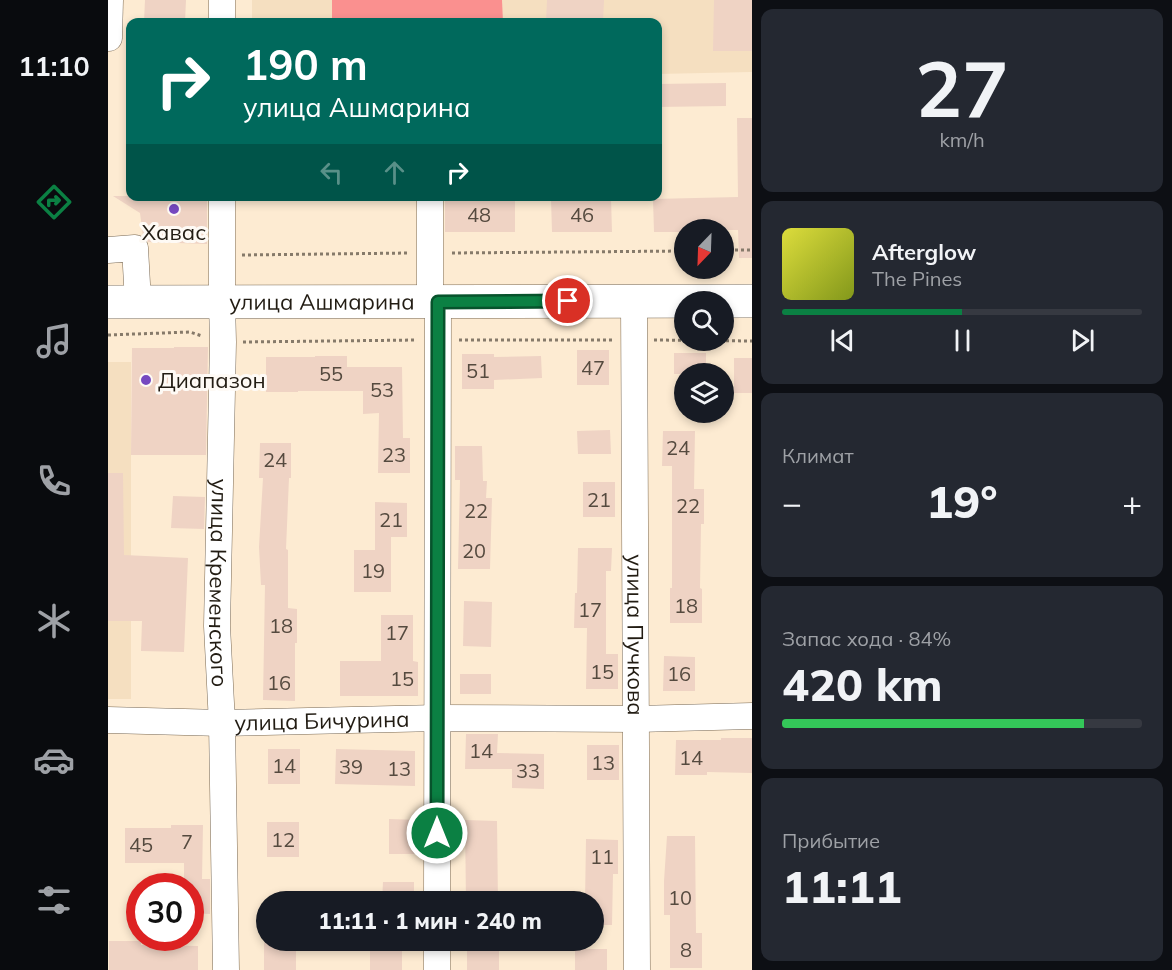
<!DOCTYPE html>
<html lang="ru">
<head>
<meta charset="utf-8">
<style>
	:root { --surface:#171b24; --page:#242831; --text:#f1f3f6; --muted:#9ea1a6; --line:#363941; --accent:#0b8043 }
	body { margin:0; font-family:Mulish,sans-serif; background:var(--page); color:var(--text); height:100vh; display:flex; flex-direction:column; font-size:22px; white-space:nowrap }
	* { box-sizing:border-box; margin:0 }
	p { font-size:20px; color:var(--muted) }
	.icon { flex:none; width:33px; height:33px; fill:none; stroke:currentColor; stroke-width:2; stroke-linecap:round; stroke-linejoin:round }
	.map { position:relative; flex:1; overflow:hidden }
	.sheet { display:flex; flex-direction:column; gap:9px; padding:9px; background:#0d0f14; width:420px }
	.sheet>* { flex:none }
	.banner { position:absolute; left:18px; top:18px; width:536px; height:183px; border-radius:12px; box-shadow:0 3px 9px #0003; background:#00695c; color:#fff; overflow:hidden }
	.needle { width:39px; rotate:203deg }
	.controls { position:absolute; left:566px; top:219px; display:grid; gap:12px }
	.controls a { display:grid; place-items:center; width:60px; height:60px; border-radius:50%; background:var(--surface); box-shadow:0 3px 9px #0003; font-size:30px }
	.speed { position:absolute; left:18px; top:873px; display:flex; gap:12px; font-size:30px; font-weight:700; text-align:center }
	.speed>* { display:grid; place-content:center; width:78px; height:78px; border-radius:50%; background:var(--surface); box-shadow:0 3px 9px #0003; line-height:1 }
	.speed .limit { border:9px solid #d22; background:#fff; color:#111 }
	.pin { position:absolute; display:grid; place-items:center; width:51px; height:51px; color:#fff; margin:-26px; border:3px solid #fff; border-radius:50%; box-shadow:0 2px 6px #0007 }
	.me { position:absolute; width:66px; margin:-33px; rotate:0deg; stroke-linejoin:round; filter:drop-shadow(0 0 4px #0008) }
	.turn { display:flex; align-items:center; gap:21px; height:126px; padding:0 18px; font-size:27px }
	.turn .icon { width:78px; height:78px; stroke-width:2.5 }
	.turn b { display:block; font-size:42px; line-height:51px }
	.lanes { display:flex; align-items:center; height:57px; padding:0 18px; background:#0003; justify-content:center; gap:30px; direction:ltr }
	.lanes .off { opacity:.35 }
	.big { font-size:45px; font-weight:800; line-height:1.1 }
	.sheet .widget { flex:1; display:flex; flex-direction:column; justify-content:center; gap:9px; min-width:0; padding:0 21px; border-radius:12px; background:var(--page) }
	.sheet .dial { align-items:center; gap:0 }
	.dial b { font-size:78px; line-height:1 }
	.song { display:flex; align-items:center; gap:18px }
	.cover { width:72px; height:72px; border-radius:9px; background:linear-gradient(135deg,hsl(60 70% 55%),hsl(70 70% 35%)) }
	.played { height:6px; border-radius:3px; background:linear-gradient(90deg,var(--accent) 50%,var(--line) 50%) }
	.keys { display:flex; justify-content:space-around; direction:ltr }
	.heat { display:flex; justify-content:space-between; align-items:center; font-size:33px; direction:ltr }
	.charge { height:9px; border-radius:4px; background:linear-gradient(90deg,#34c759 84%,var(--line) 0) }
	.trip { position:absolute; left:148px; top:891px; width:348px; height:60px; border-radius:30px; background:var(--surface); box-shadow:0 3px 9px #0003; font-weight:800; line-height:60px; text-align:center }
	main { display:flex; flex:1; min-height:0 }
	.menu { display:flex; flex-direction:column; width:108px; justify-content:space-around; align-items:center; background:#090b0e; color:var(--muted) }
	.menu .icon { width:42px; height:42px }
	.menu .on { color:var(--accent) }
	.menu b { font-size:27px; color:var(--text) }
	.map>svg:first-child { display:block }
	.built { fill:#f5dfc0 }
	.forest { fill:#fa908f }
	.building { fill:#efd3c4 }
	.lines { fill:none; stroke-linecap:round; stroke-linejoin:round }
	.minor-casing { stroke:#7a6a55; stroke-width:27 }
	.major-casing { stroke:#7a6a55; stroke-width:34 }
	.path { stroke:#867a6a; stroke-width:3; stroke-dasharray:3 3; stroke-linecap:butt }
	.minor { stroke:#fff; stroke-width:26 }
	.major { stroke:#fff; stroke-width:33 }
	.route-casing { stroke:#07532c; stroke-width:15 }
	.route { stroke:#0b8043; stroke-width:10 }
	.poi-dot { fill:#7648c0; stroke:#fefaf5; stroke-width:2 }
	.labels { text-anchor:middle; stroke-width:6; stroke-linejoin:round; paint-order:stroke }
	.number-label { font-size:20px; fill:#554a3f }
	.poi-label { font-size:22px; fill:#221c13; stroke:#fefaf5 }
	.street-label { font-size:22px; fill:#221c13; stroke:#fefaf5 }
</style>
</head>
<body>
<main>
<nav class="menu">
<b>11:10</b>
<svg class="icon on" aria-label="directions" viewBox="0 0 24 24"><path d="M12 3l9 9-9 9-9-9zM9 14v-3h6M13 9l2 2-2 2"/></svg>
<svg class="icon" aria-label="music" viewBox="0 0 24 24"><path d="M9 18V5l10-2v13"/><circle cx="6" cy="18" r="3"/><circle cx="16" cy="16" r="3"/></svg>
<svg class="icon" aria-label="phone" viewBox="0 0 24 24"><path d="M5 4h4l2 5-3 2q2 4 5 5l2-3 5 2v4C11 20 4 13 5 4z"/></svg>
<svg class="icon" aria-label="climate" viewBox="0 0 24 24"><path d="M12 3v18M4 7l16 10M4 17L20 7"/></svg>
<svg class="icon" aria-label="car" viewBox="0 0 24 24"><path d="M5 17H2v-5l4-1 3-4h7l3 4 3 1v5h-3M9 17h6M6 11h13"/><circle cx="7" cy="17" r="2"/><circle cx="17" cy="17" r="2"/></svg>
<svg class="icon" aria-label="filters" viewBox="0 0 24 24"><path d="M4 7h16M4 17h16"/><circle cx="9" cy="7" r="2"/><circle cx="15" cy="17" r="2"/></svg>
</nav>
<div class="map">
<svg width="644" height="970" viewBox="0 0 644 970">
	<rect width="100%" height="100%" fill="#fdebd2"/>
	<g class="built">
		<path d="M144,0H644V72L549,74V22H144Z"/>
		<rect x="0" y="362" width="23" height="337"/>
	</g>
	<path class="forest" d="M224,0H394L395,22H224Z"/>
	<g class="building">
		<path d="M37,0H78L77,22H36Z"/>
		<path d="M439,0H496L495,22H438Z"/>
		<path d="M606,0H644V51H605Z"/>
		<path d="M618,83V106L549,107V84Z"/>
		<path d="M629,118H644V258H631L630,230H576V232H546L545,199L630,197Z"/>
		<path d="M5,196H99V244L40,242L35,236L32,213Z"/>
		<rect x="337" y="198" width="70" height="34"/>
		<path d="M503,198L504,232H444L443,199Z"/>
		<path d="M66,347H100L98,455H23L24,348H66Z"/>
		<rect x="469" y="350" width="32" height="35"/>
		<rect x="566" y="353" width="32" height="21"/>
		<path d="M354,354H386V357L433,356L434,378L386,380V389H354Z"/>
		<path d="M207,356H239V367H294L295,438H302V473H270L271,413L255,414V391H190V392H158V357H207Z"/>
		<rect x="626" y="358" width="18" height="35"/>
		<path d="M502,430L503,454H470L469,431Z"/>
		<path d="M555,431H587L586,489H596V524H593L592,588L594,589V623H562V588H564V466H554Z"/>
		<path d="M152,443H183V478H181L178,549L180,550V608L189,609V643H187V701L155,700L157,585H153L151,547L155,478H151Z"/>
		<path d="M347,446H374L375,481H379L378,498H384L382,569H350L352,480H347Z"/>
		<path d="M0,473H15L16,555L80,558L76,652L33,651L34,621H0Z"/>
		<rect x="475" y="482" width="32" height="35"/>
		<path d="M65,496L97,497L96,529L63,528Z"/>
		<path d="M267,502L299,503V537H283V592H246V550H267Z"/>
		<path d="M470,548H504L503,571H498V654H510V689H478L479,628H466L467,593H469Z"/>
		<path d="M356,601L384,602L383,647L355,646Z"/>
		<path d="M273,615H305V661L310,662V696H232V661H273Z"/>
		<path d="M556,656L587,657V691H555Z"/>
		<rect x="352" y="674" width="31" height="20"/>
		<path d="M358,734H390L389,753L436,754V789L404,788V769H357Z"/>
		<path d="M613,738H644V773L599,772V775H567L568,740H613Z"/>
		<rect x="479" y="745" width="32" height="35"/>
		<rect x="160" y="749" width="32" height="35"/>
		<path d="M228,749L307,751V786L227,784Z"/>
		<path d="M281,819L313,820V854H281Z"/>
		<path d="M357,820L389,821L390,902H358Z"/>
		<rect x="159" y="822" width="32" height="35"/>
		<path d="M63,825H95L94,879H102V914L82,913V886H76V863H17V828H63Z"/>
		<path d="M559,836H587L588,933H594V968H562V915H556V881Z"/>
		<path d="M478,839L510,840V874H505L504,925H486V902H477Z"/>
		<path d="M275,882H306V902H274Z"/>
		<rect x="262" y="940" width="32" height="30"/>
		<path d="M1,941H33V945L90,946V970H1Z"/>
		<rect x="156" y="943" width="32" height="27"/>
		<rect x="359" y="949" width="32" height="21"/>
		<rect x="467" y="949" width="32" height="21"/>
	</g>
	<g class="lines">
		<g class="minor-casing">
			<g id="minor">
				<path d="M114,22V0"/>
				<path d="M1,38L2,0"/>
				<path id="s1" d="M114,196V302L115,342L109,626L114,723L118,970"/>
				<path d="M322,196V301"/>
				<path d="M0,250L27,248L30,302"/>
				<path id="s2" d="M526,301L529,970"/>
				<path id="s3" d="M0,720L114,723L330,718L529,719L644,716"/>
				<path d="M329,902L330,302"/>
				<path d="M329,970V940"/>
			</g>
		</g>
		<g class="major-casing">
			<g id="major">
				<path id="s4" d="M0,302L644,301"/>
			</g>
		</g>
		<g class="path">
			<path d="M615,250H644"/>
			<path d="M344,253L576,251"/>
			<path d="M134,255L301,253"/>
			<path d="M0,335L82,332L94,336"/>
			<path d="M351,340H504"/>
			<path d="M546,340L644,341"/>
			<path d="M135,342L309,340"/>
		</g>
		<use href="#minor" class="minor"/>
		<use href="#major" class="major"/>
	</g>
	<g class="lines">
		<g class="route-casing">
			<path id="route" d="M329,833L330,302L460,301"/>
		</g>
		<use href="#route" class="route"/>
	</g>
	<g class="poi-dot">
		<circle cx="66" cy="209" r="6"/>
		<circle cx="38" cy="380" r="6"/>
	</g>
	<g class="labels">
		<g class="number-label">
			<text x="371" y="222">48</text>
			<text x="474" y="222">46</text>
			<text x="485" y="375">47</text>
			<text x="370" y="378">51</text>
			<text x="223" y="381">55</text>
			<text x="274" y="397">53</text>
			<text x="570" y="455">24</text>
			<text x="286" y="462">23</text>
			<text x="167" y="467">24</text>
			<text x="491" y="507">21</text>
			<text x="580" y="513">22</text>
			<text x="368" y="518">22</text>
			<text x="283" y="527">21</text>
			<text x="366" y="558">20</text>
			<text x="265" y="578">19</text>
			<text x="578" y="613">18</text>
			<text x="482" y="617">17</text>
			<text x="173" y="633">18</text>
			<text x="289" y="640">17</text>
			<text x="494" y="679">15</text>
			<text x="571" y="681">16</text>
			<text x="294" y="686">15</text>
			<text x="171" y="690">16</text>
			<text x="373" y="758">14</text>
			<text x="583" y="765">14</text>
			<text x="495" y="770">13</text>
			<text x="176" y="773">14</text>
			<text x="243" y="774">39</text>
			<text x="291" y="776">13</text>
			<text x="420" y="778">33</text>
			<text x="175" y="847">12</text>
			<text x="79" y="849">7</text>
			<text x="33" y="852">45</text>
			<text x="494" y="864">11</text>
			<text x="572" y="905">10</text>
			<text x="578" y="957">8</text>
		</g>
		<g class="poi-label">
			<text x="66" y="240">Хавас</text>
			<text x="50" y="388" text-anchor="start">Диапазон</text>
		</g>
		<g class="street-label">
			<text dy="8" stroke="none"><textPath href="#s4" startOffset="214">улица Ашмарина</textPath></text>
			<text dy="8" stroke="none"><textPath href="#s1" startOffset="387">улица Кременского</textPath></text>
			<text dy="8" stroke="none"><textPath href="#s2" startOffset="334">улица Пучкова</textPath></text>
			<text dy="8" stroke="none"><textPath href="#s3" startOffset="214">улица Бичурина</textPath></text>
		</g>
	</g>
</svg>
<div class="controls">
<a><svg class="needle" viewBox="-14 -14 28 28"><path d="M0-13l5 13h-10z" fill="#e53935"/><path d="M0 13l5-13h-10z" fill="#9ea1a6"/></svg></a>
<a><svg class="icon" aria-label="search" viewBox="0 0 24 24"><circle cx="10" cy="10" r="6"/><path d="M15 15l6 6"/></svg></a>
<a><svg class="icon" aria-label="layers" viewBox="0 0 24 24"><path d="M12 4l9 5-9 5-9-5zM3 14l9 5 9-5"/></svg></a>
</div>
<div class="speed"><div class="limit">30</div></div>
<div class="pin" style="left:460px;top:301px;background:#d93025"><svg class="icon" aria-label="arrive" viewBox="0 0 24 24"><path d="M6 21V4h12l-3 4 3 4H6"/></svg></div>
<svg class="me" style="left:329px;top:833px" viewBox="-20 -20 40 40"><circle r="17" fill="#0b8043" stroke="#fff" stroke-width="3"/><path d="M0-11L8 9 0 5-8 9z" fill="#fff"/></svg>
<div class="trip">11:11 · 1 мин · 240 m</div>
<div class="banner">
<div class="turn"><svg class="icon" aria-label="right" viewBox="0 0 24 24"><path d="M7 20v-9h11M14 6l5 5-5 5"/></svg><div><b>190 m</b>улица Ашмарина</div></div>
<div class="lanes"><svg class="icon off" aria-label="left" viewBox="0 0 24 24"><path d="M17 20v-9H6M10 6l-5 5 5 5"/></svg><svg class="icon off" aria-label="ahead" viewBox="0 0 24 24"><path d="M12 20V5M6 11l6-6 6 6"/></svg><svg class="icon" aria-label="right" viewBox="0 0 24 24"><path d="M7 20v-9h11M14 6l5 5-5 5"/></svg></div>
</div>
</div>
<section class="sheet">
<div class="widget dial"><b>27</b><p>km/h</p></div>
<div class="widget">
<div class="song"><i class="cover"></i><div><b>Afterglow</b><p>The Pines</p></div></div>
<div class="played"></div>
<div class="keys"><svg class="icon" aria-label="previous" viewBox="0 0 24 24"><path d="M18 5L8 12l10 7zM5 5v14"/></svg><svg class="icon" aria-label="pause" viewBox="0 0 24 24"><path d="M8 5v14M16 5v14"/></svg><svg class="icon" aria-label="next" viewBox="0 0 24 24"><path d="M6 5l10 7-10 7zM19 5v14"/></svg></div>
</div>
<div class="widget"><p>Климат</p>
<div class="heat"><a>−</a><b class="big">19°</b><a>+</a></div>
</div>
<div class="widget"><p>Запас хода · 84%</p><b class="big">420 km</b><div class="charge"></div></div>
<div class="widget"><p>Прибытие</p><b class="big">11:11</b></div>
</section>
</main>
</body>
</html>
